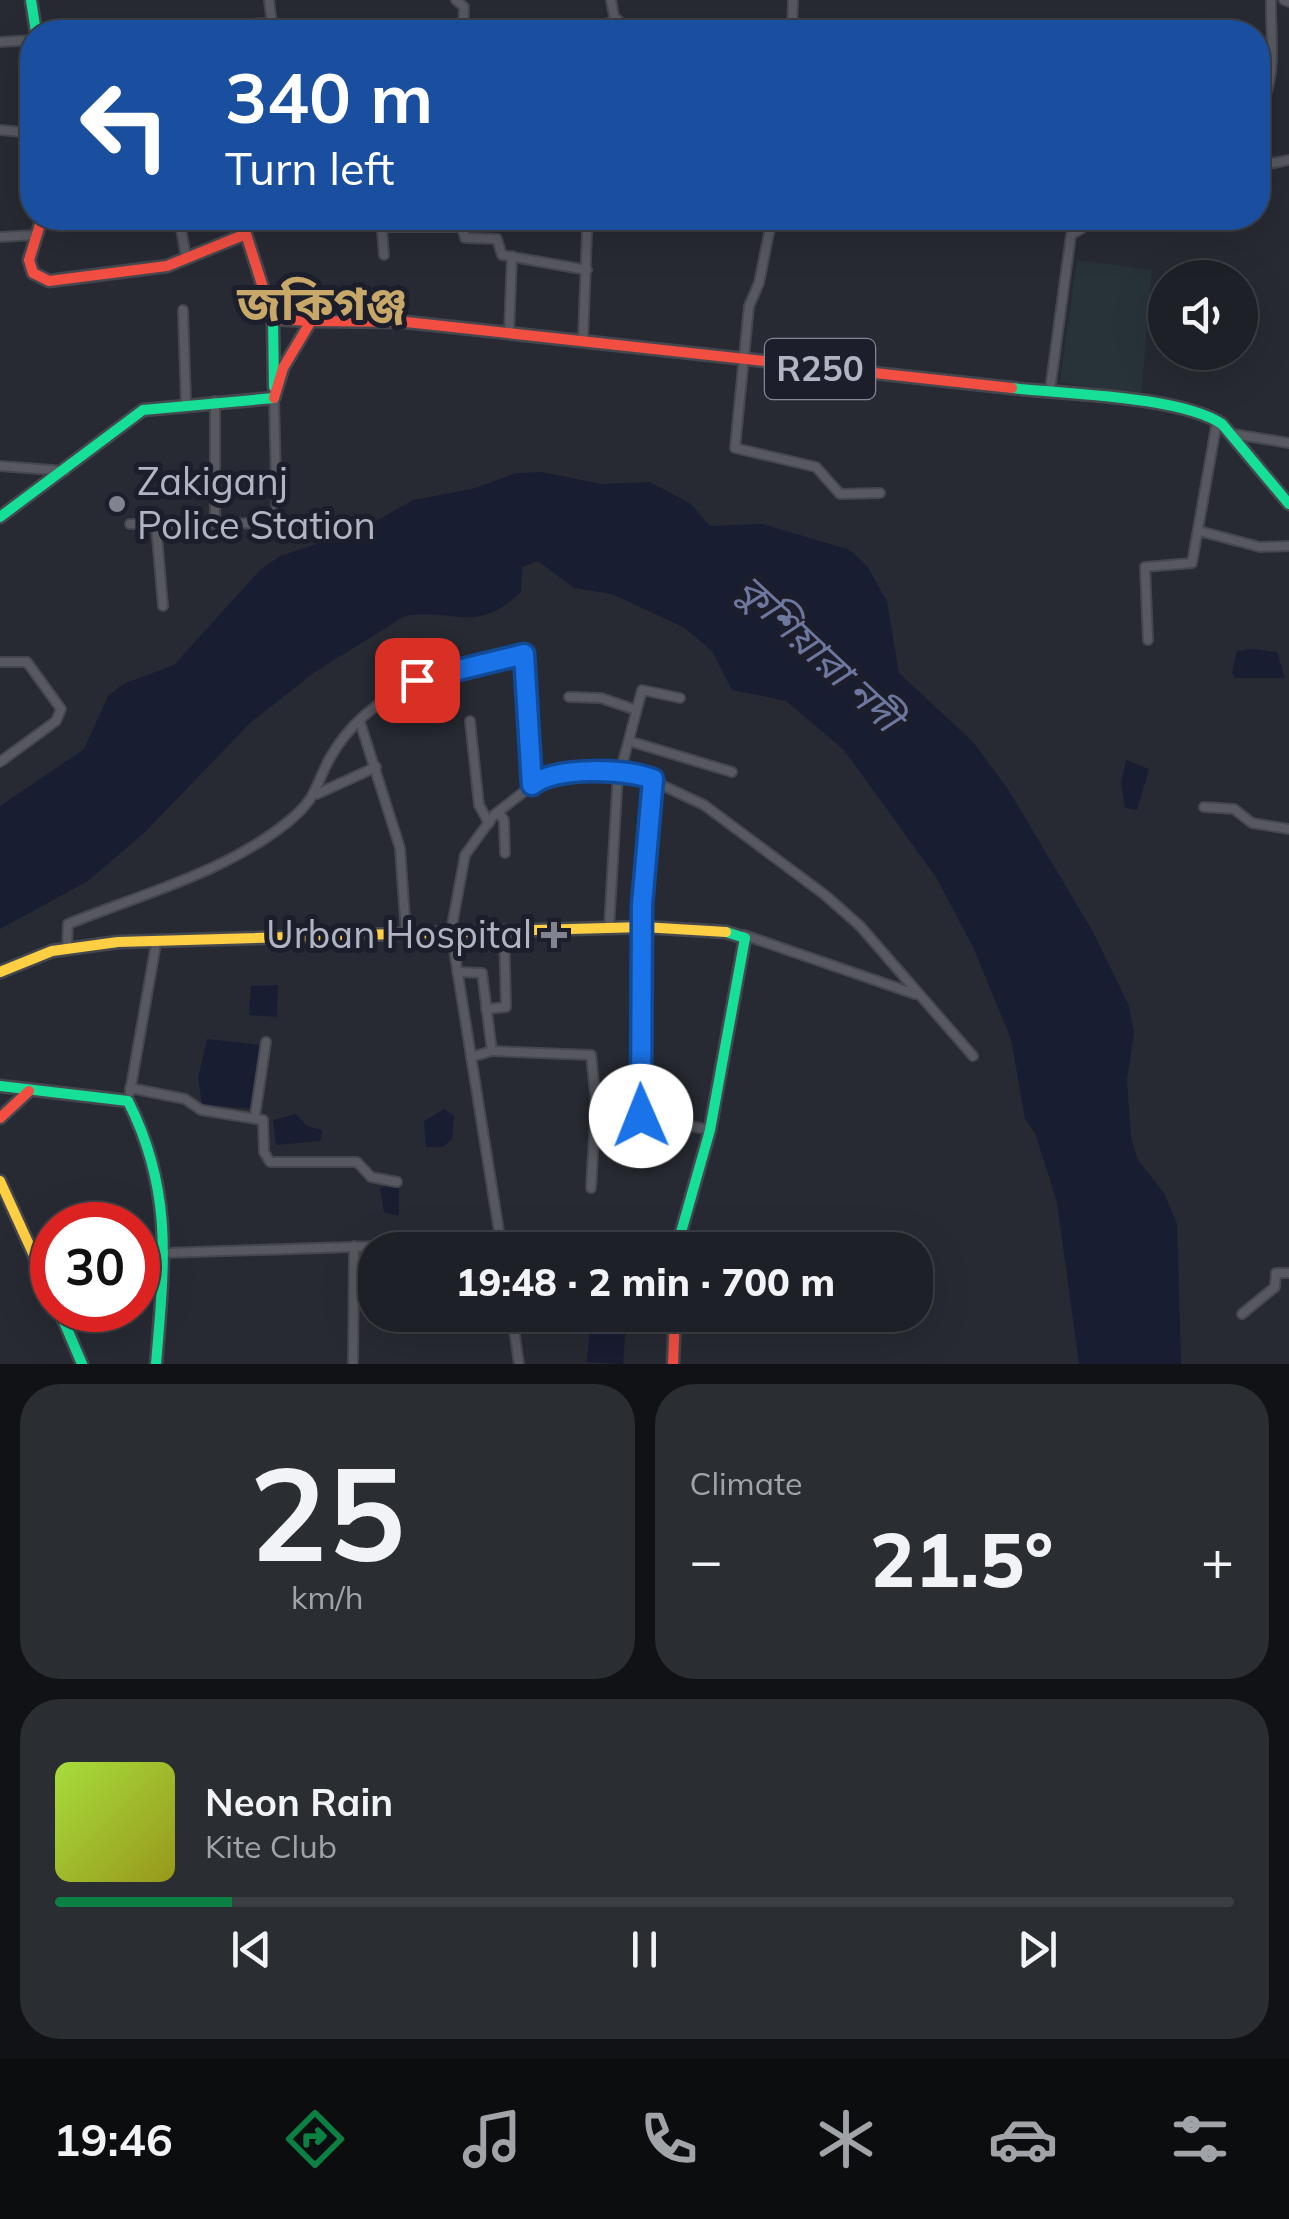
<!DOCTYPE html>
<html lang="en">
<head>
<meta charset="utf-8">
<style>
	:root { --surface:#1d2026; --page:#2a2d32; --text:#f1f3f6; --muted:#a0a3a7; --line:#3b3e43; --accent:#0b8043 }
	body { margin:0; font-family:Mulish,"Noto Sans Bengali",sans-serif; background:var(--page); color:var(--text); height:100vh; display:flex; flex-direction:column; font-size:38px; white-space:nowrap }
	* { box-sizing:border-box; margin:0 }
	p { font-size:32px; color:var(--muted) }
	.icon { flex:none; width:55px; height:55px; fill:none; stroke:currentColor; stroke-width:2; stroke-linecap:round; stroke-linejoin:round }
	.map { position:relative; height:1364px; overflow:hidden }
	.sheet { display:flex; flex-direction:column; gap:20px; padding:20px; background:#101215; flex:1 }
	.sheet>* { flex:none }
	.banner { position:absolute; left:20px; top:20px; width:1250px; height:210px; border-radius:40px; box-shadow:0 10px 40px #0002,0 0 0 2px var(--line); background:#1a4fa0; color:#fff; overflow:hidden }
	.buttons { position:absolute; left:1148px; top:260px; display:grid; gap:20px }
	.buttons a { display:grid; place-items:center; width:110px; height:110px; border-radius:50%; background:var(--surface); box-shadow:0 10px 40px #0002,0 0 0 2px var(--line); font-size:50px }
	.speed { position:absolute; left:30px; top:1202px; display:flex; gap:20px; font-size:50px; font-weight:700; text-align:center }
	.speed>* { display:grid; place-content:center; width:130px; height:130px; border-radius:50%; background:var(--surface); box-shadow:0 10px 40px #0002,0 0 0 2px var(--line); line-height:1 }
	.speed .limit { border:15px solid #d22; background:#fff; color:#111 }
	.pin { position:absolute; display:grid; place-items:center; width:85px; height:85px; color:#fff; margin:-42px; border-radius:20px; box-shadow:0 5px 15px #0006 }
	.me { position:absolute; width:110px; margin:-55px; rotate:359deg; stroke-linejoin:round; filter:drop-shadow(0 0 8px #0008) }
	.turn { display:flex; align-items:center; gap:35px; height:210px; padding:0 40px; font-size:45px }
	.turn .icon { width:130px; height:130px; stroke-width:2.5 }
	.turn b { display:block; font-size:70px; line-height:85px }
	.big { font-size:75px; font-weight:800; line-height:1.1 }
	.sheet .card { flex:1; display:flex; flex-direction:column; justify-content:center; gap:15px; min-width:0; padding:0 35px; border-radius:40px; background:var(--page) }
	.sheet .dial { align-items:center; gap:0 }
	.dial b { font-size:130px; line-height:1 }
	.song { display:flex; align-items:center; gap:30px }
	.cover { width:120px; height:120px; border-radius:15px; background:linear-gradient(135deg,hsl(80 70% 55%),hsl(60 70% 35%)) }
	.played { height:10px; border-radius:5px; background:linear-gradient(90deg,var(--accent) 15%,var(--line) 15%) }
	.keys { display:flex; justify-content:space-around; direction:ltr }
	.heat { display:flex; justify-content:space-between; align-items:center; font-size:55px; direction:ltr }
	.sheet .tiles { flex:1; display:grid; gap:20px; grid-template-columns:1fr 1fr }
	.card:last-child { grid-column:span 2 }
	.trip { position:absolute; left:358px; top:1232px; width:575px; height:100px; border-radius:40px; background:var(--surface); box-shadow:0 10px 40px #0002,0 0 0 2px var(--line); font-weight:800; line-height:100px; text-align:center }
	.menu { display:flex; height:160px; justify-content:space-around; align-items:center; background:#0c0d0f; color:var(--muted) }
	.menu .icon { width:70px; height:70px }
	.menu .current { color:var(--accent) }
	.menu b { font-size:45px; color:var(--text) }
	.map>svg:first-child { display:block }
	.green { fill:#283339 }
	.water { fill:#191d32 }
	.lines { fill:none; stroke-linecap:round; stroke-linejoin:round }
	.street-casing { stroke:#45474f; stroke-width:12 }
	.fast-casing { stroke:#45474f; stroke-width:15 }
	.slow-casing { stroke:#45474f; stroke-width:15 }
	.jam-casing { stroke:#45474f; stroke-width:15 }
	.street { stroke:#575860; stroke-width:8 }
	.fast { stroke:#16e098; stroke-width:10 }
	.slow { stroke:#ffcf43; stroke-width:10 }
	.jam { stroke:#f24e42; stroke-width:10 }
	.route-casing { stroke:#114b97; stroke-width:25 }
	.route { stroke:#1a73e8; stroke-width:18 }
	.poi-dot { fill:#818490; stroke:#1c1e2b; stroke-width:4 }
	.labels { text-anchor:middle; stroke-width:10; stroke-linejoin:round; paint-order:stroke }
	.shield { fill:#1c1e2b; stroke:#848795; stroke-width:2.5 }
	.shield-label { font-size:35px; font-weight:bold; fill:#b1b4c3 }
	.poi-label { font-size:38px; fill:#b1b4c3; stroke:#1c1e2b; text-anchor:start }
	.water-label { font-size:40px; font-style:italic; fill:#6e779e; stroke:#1c1e2b }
	.district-label { font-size:48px; font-weight:bold; fill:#c7a869; stroke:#1c1e2b }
</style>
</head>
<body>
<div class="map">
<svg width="1289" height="1364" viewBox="0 0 1289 1364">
	<rect width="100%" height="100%" fill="#272a32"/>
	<path class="green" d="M1077,260L1152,270L1141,396L1060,382Z"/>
	<g class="water">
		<path d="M542,472L602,484L650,482L691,504L710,526L763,524L850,550L867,566L887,601L899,673L973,742L1008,789L1093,932L1129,1006L1134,1033L1127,1080L1131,1138L1138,1160L1164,1193L1177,1224L1181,1364H1079L1057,1202L1035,1133L1025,1119L1011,1039L973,947L936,877L844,750L786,701L732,690L712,651L685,628L612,594L574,588L538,561L522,567L521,592C475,636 454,607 405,616L315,672L251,722L146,831L88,881L0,929V806L84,749L108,696L123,684L174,665L260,570L280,556L362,529L413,500L472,489L517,473Z"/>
		<path d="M1253,649L1277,652L1285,678H1235L1232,673L1237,651Z"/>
		<path d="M1126,760L1149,769L1137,810L1125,808L1121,783Z"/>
		<path d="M278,985L277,1017L249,1015L251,986Z"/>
		<path d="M207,1039L260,1045L251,1109L202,1104L198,1078Z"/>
		<path d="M680,1083L678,1118L646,1112L645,1086Z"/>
		<path d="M444,1109L454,1116L452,1139L443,1147H426L424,1121Z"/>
		<path d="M296,1114L307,1126L322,1130L321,1141L276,1145L273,1120Z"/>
		<path d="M387,1186L399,1187V1216L384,1212L380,1188Z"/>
		<path d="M590,1322L626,1324L623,1364L587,1362Z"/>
	</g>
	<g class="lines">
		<g class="street-casing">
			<g id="street">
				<path d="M269,0L273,32"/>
				<path d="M456,0L464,7L463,32"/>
				<path d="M611,0L617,32"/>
				<path d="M1284,0L1289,2"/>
				<path d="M230,32L231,25L270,23"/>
				<path d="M534,32C561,23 589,31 618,20"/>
				<path d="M792,32L793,0"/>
				<path d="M0,42L32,40"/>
				<path d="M1258,109C1279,80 1270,35 1271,0"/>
				<path d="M0,130L32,133"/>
				<path d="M1258,160L1274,163L1289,160"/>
				<path d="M179,218L186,257"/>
				<path d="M241,218L246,234"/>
				<path d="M381,218L384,255"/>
				<path d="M772,218L759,283L749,306L735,448L816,467L840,494L880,493"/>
				<path d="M1173,218H1209"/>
				<path d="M382,227H462L465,238L497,239L502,255L587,270"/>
				<path d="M0,237L35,235"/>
				<path d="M183,310L186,403"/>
				<path d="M509,332L512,256"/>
				<path d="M583,340L587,232L591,218"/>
				<path d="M1050,390L1071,235L1089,224L1144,218"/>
				<path d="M1233,434L1289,443"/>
				<path d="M0,466L65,471"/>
				<path d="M215,523V401"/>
				<path d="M130,524L277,523L274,398"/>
				<path d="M156,525L163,606"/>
				<path d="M1199,531L1260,547L1289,546"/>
				<path d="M1148,640L1145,567L1192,563L1217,421"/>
				<path d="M0,662H27L61,709L56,721L0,762"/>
				<path d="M569,697L601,698L636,710"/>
				<path d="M470,721L479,805L489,823"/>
				<path d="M360,722L400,848L406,933"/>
				<path d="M629,741L732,772"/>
				<path d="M620,773L642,690L680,698"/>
				<path d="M653,779L642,905L641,1116L710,1130"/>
				<path d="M317,794L376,767"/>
				<path d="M1204,807L1234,809L1252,823L1289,829"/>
				<path d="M498,812L504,820L505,853"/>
				<path d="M609,928L618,773"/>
				<path d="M744,935L915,994"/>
				<path d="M67,949L68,924C142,894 227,872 289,821C318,797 314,787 330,758C371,685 449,669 524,653L532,785"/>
				<path d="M457,972L482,973L492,1051L471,1057"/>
				<path d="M486,1009L506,1007L504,930"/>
				<path d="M492,1051L591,1055L596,1103L591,1188"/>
				<path d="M130,1088L185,1099L201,1110L263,1120L264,1152L270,1162H357L371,1177L397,1182"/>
				<path d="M130,1092L156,944"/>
				<path d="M255,1116L266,1042"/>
				<path d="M502,1250L451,931L465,855L494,815L539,780L589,771L636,773L704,805L825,895L860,926L973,1056"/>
				<path d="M164,1253L446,1244H677L772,1250"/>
				<path d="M1242,1314L1275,1287L1276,1273H1289"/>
				<path d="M512,1315L519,1364"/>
				<path d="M353,1364L354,1246"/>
			</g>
		</g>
		<g class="fast-casing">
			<g id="fast">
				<path d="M31,0L36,32"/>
				<path d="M273,319L274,387"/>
				<path d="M1012,388C1065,394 1180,396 1222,424L1289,504"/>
				<path d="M0,517L143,410L274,398"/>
				<path d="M0,1086L128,1101C174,1192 164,1266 156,1364"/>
				<path d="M676,1250L710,1130L745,938L726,932"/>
				<path d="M59,1310L82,1364"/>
			</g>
		</g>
		<g class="slow-casing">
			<g id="slow">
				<path d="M0,972L52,951L118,942L643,927L726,932"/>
				<path d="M0,1181L52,1295"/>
			</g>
		</g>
		<g class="jam-casing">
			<g id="jam">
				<path d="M42,218L29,260L33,273L49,281L167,266L246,234L273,319L311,321"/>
				<path d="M311,321L406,322L1012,388"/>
				<path d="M274,398L283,368L311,321"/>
				<path d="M0,1118L29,1091"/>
				<path d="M673,1364L675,1315"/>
			</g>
		</g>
		<use href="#street" class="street"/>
		<use href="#fast" class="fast"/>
		<use href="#slow" class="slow"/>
		<use href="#jam" class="jam"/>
	</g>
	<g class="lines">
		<g class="route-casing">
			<path id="route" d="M417,680L524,654L532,785C557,766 625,769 653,779L642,905L641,1116"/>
		</g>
		<use href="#route" class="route"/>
	</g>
	<g class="poi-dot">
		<circle cx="117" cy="504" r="10"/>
		<path d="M549 920h10v10h10v10h-10v10h-10v-10h-10v-10h10z"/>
	</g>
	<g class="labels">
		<rect class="shield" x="765" y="339" width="110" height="60" rx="8"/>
		<g class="shield-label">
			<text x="820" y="381">R250</text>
		</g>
		<g class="poi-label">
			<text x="137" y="495">Zakiganj<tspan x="137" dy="44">Police Station</tspan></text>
			<text x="532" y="948" text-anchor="end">Urban Hospital</text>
		</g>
		<g class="water-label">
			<text transform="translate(819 653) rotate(43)" y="14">কুশিয়ারা নদী</text>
		</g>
		<g class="district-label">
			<text x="322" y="320">জকিগঞ্জ</text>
		</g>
	</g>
</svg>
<div class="buttons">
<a><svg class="icon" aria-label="sound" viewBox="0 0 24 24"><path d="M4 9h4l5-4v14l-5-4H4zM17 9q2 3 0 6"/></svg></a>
</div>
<div class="speed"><div class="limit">30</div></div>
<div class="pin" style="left:417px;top:680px;background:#d93025"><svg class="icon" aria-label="arrive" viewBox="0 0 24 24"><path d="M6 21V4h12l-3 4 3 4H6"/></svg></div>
<svg class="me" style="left:641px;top:1116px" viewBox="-20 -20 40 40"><circle r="19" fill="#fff"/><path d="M0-13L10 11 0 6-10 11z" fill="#1a73e8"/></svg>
<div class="trip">19:48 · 2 min · 700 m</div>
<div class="banner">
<div class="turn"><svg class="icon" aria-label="left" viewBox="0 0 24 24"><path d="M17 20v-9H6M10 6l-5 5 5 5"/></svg><div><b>340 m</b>Turn left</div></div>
</div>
</div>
<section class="sheet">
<div class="tiles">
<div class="card dial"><b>25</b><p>km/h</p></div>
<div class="card"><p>Climate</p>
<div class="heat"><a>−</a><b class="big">21.5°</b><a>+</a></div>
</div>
<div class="card">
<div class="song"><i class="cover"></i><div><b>Neon Rain</b><p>Kite Club</p></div></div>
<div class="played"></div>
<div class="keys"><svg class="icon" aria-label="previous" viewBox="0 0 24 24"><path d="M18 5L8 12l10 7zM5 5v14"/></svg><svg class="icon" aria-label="pause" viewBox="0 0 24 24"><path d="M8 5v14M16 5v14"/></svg><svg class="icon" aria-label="next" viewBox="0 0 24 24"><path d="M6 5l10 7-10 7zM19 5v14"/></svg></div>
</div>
</div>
</section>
<nav class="menu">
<b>19:46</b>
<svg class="icon current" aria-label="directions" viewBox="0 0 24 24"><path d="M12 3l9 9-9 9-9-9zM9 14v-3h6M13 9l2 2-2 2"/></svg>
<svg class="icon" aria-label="music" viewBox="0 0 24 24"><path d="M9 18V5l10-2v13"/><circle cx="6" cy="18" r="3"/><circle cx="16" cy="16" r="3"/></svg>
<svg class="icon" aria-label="phone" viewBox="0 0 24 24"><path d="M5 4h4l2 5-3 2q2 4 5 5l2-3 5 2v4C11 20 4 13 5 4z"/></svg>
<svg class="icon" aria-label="climate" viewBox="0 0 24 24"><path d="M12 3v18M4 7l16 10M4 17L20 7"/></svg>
<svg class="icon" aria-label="car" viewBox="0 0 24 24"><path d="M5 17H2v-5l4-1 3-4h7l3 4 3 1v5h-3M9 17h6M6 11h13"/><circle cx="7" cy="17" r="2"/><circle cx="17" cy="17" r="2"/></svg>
<svg class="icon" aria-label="filters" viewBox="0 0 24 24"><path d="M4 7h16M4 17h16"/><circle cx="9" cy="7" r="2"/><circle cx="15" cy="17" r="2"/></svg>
</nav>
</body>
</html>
